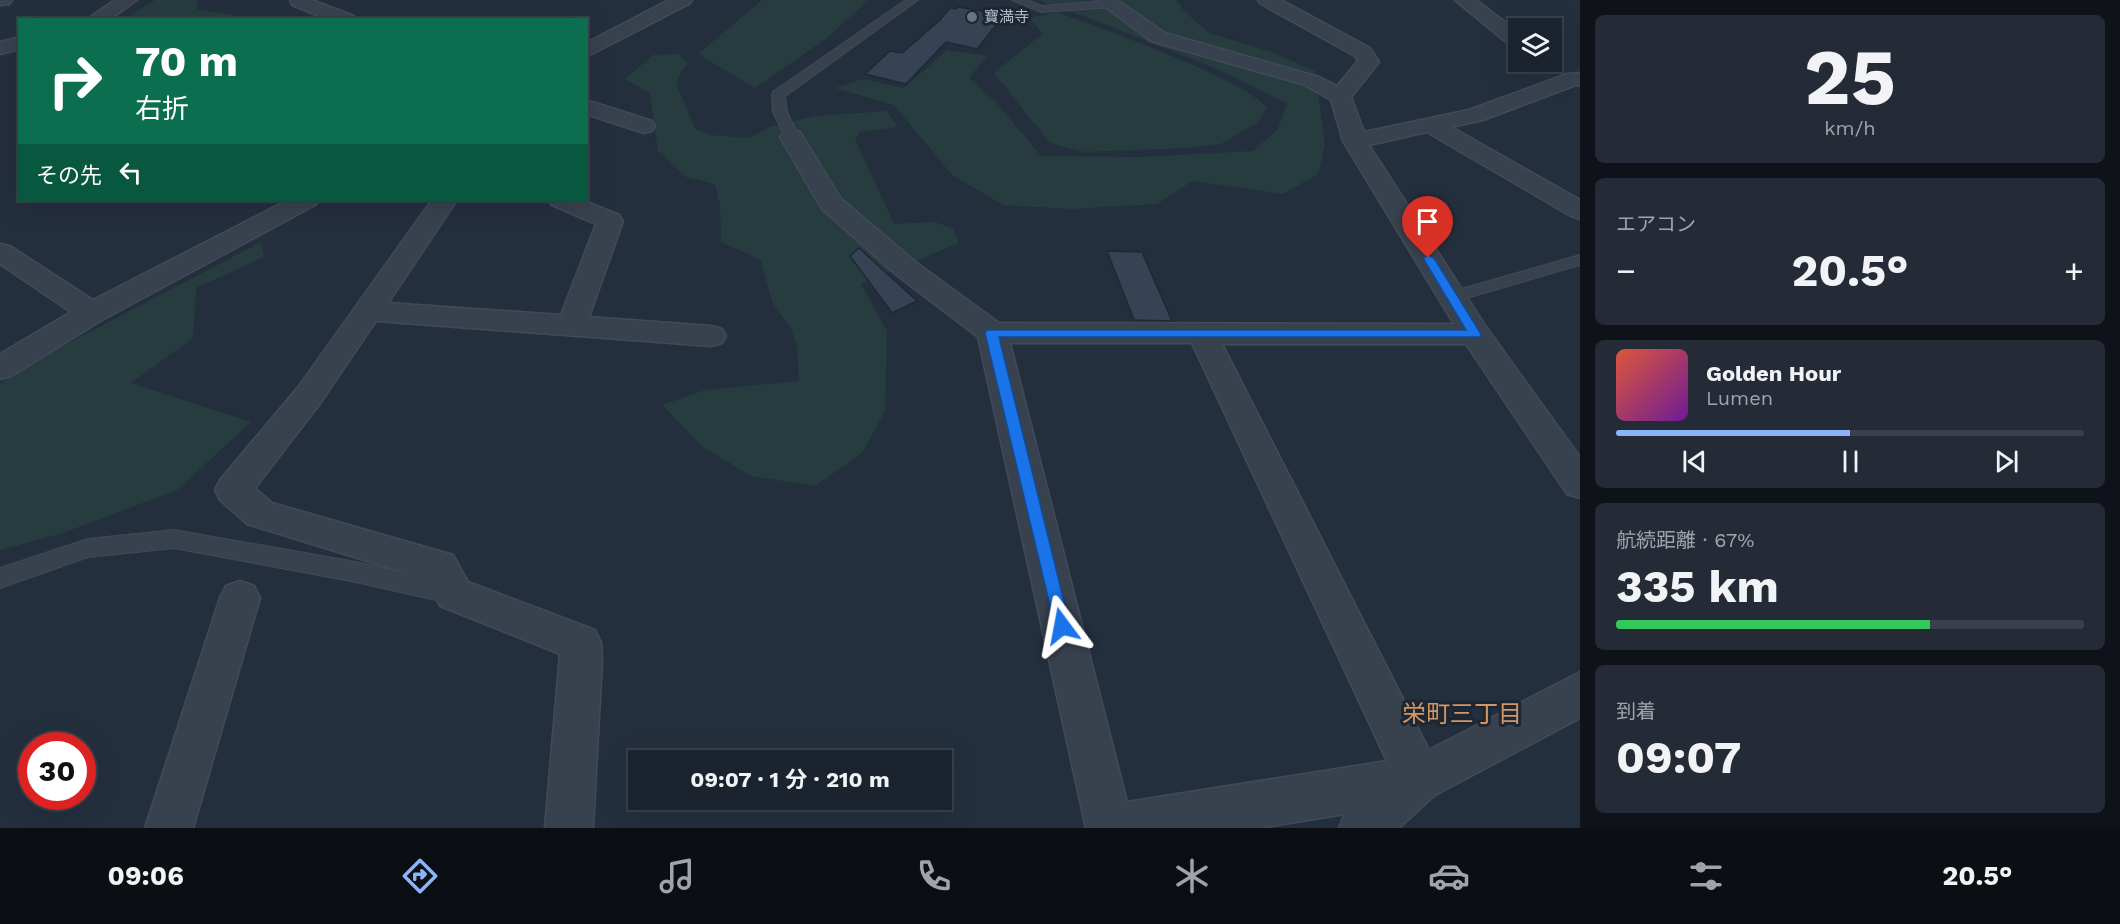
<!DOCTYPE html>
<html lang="ja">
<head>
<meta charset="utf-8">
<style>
	:root { --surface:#1b232e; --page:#242b36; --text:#f1f3f6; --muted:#a0a4aa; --line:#39404a; --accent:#8ab4f8 }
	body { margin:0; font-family:"Work Sans","Noto Sans JP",sans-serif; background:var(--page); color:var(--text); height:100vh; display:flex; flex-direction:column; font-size:22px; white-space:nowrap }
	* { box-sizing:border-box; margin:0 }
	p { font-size:20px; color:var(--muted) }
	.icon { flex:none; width:33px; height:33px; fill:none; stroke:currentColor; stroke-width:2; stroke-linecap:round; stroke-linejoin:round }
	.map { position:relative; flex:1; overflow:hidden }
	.drawer { display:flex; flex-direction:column; gap:15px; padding:15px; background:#0f1319; width:540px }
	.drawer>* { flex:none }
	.banner { position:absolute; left:18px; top:18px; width:570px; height:183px; border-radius:0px; box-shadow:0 6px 24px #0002,0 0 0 2px var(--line); background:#0b6e4f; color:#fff; overflow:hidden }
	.tools { position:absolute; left:1508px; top:18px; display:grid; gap:12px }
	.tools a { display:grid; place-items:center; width:54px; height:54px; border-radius:0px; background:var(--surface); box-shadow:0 6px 24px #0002,0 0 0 2px var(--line); font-size:30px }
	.speed { position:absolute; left:18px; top:732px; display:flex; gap:12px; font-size:30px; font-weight:700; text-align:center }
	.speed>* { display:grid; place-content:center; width:78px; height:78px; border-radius:50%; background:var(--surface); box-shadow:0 6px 24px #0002,0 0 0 2px var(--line); line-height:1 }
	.speed .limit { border:9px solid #d22; background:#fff; color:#111 }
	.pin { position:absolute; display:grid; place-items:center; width:51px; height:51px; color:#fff; margin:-62px -26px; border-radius:50% 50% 50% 0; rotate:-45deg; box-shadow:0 0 6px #0007 }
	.pin .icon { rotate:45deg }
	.me { position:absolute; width:66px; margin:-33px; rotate:347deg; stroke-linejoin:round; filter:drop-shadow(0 0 4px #0008) }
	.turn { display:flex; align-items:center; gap:21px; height:126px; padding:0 18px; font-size:27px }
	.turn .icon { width:78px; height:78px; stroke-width:2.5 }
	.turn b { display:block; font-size:42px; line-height:51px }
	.then { display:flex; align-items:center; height:57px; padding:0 18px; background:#0003; gap:12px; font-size:22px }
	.big { font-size:45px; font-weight:700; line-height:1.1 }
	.drawer .card { flex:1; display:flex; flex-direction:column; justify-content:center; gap:9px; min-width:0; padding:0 21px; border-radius:9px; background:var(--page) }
	.drawer .dial { align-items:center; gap:0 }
	.dial b { font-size:78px; line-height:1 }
	.song { display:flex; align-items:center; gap:18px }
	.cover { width:72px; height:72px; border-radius:9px; background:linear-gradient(135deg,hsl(10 70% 55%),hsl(280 70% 35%)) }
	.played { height:6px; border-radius:3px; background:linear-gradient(90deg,var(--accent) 50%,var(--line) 50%) }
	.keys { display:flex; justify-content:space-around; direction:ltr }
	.heat { display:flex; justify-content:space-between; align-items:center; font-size:33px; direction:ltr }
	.charge { height:9px; border-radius:4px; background:linear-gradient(90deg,#34c759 67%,var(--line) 0) }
	.trip { position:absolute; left:628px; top:750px; width:324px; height:60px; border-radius:0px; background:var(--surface); box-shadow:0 6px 24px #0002,0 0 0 2px var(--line); font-weight:700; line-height:60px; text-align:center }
	.tab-bar { display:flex; height:96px; justify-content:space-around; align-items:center; background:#0b0e12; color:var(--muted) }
	.tab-bar .icon { width:42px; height:42px }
	.tab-bar .current { color:var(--accent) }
	.tab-bar b { font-size:27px; color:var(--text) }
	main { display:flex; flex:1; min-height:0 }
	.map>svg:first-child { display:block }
	.green { fill:#263c3f }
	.building { fill:#364354; stroke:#1f2835; stroke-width:1.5 }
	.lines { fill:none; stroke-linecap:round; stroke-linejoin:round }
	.lane-casing { stroke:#414a57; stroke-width:2 }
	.street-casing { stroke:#414a57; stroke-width:3 }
	.lane { fill:#38414e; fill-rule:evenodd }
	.street { fill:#38414e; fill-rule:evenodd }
	.route { fill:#1a73e8; stroke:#114b97; stroke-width:1.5 }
	.worship-dot { fill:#6b7280; stroke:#1d2633; stroke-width:2 }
	.labels { text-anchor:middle; stroke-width:6; stroke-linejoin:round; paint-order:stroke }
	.far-poi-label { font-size:15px; fill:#b4bcc9; stroke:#1d2633; text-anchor:start }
	.near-neighbourhood-label { font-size:24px; fill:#d59563; stroke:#1d2633 }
</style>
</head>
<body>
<main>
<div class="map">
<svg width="1580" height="828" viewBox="0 0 1580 828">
	<rect width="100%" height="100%" fill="#242f3e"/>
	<g class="green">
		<path d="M155,0H198L196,9L243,17L242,20L130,19L133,14Z"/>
		<path d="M762,0H869L827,38L755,88L698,54Z"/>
		<path d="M1037,0H1176L1184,11L1209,33L1272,52L1315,71L1325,145L1318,174L1283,194L1192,181L1157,204L1070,209L1003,205L952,175L894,105L835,88L863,79L904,88L947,50L987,56L969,78L996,102L1041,156L1139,157L1253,151L1278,129L1287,103L1217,69L1089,18Z"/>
		<path d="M1056,12C1094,25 1249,81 1267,108L1258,122L1221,144L1188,148L1084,152L1050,143L994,73L1042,34L1030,18Z"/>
		<path d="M679,54L688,64L683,69L676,83L695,129L710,135L750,138L769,127L815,116L887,111L898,127L860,132L855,139L894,224L935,222L954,229L959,243L861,284L887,331L885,411L862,453L815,486L751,476L702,446L662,405L705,390L799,381L797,346L790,326L773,305L761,260L721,242L720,205L715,184L686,177L658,151L650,93L625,79L653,55Z"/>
		<path d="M261,242L264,257L196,288L193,338L131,383L251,422L177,490L63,533L0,550V384L17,370Z"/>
	</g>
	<g class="building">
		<path d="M958,7L1004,15L977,49L946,42L906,84L865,74L890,51L902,53L940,20L950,8L956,9Z"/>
		<path d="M859,248L917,301L892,313L850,256Z"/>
		<path d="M1107,251L1142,252L1172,321L1134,320Z"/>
	</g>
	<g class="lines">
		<g class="lane-casing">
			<g id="lane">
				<path d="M906,0H918L785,96L787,112L799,137L792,141L787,140L773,112L772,95L773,92Z"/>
				<path d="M1012,0H1027L1042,6L1111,1L1116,4L1111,7L1041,12Z"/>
				<path d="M1580,255V265L1453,302L1447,301L1444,297L1447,293Z"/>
				<path d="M174,530L356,562L454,584L462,587L466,594L462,601L454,604L356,582L174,548L88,557L0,588V568L88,539Z"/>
			</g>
		</g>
		<g class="street-casing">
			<g id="street">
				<path d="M0,0H12L9,4L0,5Z"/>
				<path d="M115,0H137L109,20H86Z"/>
				<path d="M290,0H312L354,16L356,20H329L292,5Z"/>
				<path d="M669,0H692L689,4L586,57V43Z"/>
				<path d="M1096,0H1117L1165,33L1319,77L1337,86L1358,61L1355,56L1261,4L1258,0H1281L1370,48L1379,62L1351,97L1364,132L1469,110L1567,74L1580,73V85H1576L1483,120L1451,127L1580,200V219L1571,216L1427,132L1369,145L1486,327L1580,457V498L1567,494L1466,344H1222L1429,750L1580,672V718L1435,795L1399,828H1339L1345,814L1260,828H1086L978,337L898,276L822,209L780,137L784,132L792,130L800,132L841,199L918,264L999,323L1454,324L1343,141L1331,100L1305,85L1151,41ZM1010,343H1192L1387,761L1127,802Z"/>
				<path d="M1455,0H1476L1518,32V48L1511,46Z"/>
				<path d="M20,37V49L0,54V42Z"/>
				<path d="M586,100L652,121L655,126L652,131L644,133L586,114Z"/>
				<path d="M288,200H319L315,205L102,320L11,376L0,379V354L71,312L0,264V244L10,246L93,300Z"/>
				<path d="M432,200H457L388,303L561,315L596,224L552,205L548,200H582L619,215L623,221L589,317L711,326L722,329L726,336L722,343L711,346L376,321L321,402L255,488L272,503L453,555L468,582L595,630L601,643L602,660L593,828H545L560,654L440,606L426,579L247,524L220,500L215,490L220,480L299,386Z"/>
				<path d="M240,581L254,586L260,598L193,828H145L220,598L226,586Z"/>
			</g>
		</g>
		<use href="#lane" class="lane"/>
		<use href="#street" class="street"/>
	</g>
	<path class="route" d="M1428,255L1434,258L1481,334L1480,337H999L1070,626L1067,631L1062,633L1056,631L985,333L987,330H1466L1423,258Z"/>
	<circle class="worship-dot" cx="972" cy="17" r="6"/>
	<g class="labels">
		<g class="far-poi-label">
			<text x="984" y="22">寶満寺</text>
		</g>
		<g class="near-neighbourhood-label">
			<text x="1462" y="722">栄町三丁目</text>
		</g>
	</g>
</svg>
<div class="tools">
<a><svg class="icon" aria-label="layers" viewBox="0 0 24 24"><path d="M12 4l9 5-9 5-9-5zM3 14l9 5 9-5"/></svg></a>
</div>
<div class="speed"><div class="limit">30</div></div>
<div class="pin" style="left:1428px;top:258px;background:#d93025"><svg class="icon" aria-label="arrive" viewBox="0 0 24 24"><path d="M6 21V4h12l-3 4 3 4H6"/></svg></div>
<svg class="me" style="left:1062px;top:626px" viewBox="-20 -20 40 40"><path d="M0-17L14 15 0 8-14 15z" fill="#1a73e8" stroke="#fff" stroke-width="4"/></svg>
<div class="trip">09:07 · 1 分 · 210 m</div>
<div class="banner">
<div class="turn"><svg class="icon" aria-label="right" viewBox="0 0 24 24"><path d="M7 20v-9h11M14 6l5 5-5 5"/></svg><div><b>70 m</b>右折</div></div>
<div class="then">その先<svg class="icon" aria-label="left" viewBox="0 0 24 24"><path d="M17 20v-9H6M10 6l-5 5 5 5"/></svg></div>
</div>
</div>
<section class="drawer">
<div class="card dial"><b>25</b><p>km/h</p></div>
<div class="card"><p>エアコン</p>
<div class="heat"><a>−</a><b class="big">20.5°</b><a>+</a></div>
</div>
<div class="card">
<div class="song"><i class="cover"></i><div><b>Golden Hour</b><p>Lumen</p></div></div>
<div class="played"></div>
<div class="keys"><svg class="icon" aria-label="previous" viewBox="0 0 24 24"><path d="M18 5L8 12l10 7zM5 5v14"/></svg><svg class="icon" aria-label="pause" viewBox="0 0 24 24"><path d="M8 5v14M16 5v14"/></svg><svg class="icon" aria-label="next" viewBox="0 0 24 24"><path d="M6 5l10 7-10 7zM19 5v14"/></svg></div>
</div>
<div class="card"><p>航続距離 · 67%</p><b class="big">335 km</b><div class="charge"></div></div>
<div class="card"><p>到着</p><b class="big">09:07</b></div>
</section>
</main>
<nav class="tab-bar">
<b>09:06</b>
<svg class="icon current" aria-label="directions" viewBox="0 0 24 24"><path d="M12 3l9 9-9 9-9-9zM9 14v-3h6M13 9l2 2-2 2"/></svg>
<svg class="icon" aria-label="music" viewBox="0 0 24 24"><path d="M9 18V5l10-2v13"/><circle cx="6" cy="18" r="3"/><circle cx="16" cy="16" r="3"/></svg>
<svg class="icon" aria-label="phone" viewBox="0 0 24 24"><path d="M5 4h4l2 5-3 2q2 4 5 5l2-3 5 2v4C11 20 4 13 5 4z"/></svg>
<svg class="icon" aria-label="climate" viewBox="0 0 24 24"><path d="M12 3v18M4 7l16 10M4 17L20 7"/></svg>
<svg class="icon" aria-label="car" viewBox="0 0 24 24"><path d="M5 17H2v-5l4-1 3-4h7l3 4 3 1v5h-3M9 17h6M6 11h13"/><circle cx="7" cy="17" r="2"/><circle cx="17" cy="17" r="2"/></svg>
<svg class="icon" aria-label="filters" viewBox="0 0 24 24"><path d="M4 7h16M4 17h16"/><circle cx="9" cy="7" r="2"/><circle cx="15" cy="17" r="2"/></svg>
<b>20.5°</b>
</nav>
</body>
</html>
